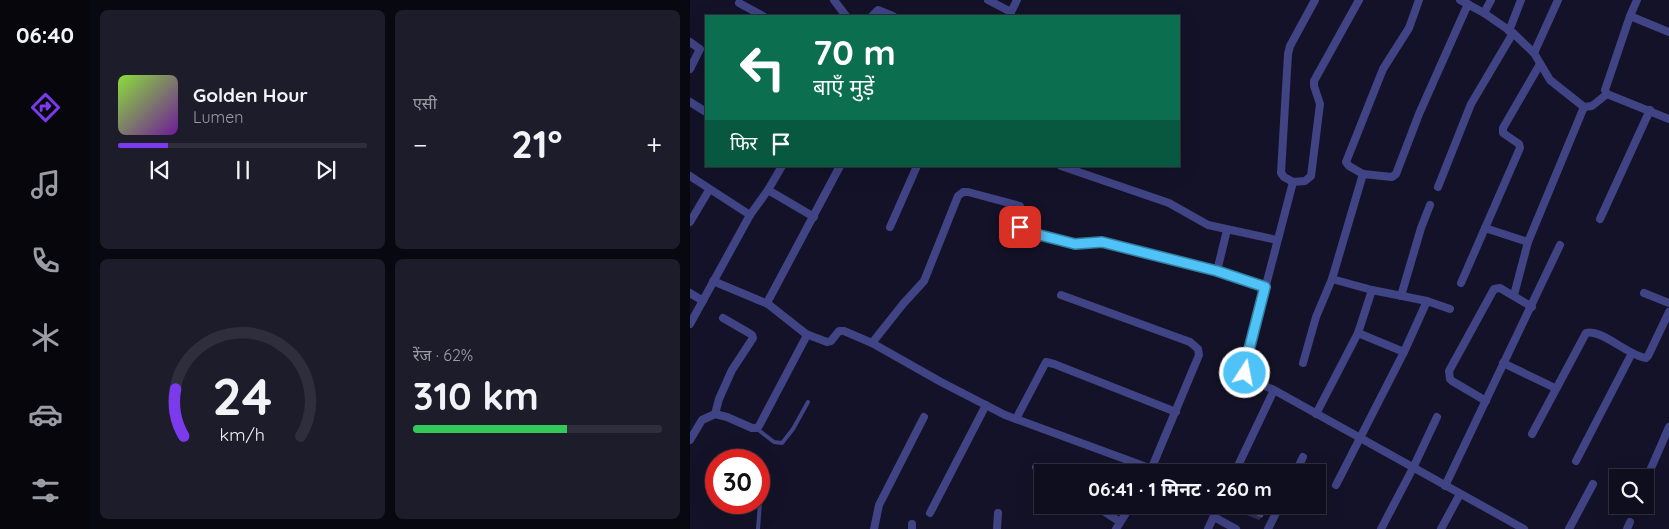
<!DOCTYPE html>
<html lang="hi">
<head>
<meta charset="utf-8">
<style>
	:root { --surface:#0f0e1e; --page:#1d1c2b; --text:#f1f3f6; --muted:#9b9ca4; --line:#2f2e3c; --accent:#7c3aed }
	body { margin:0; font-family:Quicksand,"Noto Sans Devanagari",sans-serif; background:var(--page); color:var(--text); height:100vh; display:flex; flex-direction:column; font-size:19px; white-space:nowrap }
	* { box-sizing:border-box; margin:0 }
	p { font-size:16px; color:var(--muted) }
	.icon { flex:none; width:28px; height:28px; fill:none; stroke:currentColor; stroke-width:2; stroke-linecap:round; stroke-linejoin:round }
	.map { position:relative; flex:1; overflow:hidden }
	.sheet { display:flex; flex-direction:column; gap:10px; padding:10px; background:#080810; width:600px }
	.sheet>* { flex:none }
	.hud { position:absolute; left:15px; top:15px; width:475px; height:152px; border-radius:0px; box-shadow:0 5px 20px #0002,0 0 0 1px var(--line); background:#0b6e4f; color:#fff; overflow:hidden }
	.buttons { position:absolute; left:919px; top:469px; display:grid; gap:10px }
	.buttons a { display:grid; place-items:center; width:45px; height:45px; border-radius:0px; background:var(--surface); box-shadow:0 5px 20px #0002,0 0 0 1px var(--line); font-size:25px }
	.speed { position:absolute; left:15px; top:449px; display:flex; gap:10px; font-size:25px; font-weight:700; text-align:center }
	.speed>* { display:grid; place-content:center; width:65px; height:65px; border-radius:50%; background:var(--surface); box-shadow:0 5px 20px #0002,0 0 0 1px var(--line); line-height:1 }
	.speed .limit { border:8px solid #d22; background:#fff; color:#111 }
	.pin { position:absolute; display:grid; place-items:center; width:42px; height:42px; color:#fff; margin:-21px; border-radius:10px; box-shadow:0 2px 8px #0006 }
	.me { position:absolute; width:55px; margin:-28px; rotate:11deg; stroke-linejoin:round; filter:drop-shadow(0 0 4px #0008) }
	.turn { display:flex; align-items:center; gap:18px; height:105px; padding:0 25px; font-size:22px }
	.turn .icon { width:65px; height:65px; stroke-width:2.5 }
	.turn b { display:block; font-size:35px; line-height:42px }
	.then { display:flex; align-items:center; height:48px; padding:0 25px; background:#0003; gap:10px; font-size:19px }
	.big { font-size:38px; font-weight:700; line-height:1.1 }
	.sheet .tile { flex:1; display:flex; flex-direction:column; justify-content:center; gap:8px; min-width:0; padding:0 18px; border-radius:8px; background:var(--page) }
	.sheet .dial { align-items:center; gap:0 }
	.dial svg { height:130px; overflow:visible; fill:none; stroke:var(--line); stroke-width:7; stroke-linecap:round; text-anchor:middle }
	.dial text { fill:var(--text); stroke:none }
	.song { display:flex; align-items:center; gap:15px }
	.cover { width:60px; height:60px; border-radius:8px; background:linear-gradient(135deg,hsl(90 70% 55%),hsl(280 70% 35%)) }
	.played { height:5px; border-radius:2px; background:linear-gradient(90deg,var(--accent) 20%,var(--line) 20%) }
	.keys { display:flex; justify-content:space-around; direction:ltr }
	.heat { display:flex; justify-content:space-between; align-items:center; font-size:28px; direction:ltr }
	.charge { height:8px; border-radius:4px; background:linear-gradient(90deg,#34c759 62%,var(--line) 0) }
	.sheet .tiles { flex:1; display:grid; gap:10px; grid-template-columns:repeat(2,1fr) }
	.trip { position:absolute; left:344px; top:464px; width:292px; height:50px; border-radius:0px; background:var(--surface); box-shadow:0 5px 20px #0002,0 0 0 1px var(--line); font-weight:700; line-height:50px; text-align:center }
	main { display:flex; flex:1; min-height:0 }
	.dock { display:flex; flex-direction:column; width:90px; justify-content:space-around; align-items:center; background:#06060c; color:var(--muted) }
	.dock .icon { width:35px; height:35px }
	.dock .on { color:var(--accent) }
	.dock b { font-size:22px; color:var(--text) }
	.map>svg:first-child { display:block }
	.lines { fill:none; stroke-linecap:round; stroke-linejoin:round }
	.service { stroke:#404384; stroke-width:4 }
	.minor { stroke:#404384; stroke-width:8 }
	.wall { fill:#302c55 }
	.building { fill:#423f67; stroke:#5a577e }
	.route-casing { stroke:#337fa1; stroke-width:12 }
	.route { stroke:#4fc3f7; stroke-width:9 }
</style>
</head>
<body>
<main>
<nav class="dock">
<b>06:40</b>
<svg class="icon on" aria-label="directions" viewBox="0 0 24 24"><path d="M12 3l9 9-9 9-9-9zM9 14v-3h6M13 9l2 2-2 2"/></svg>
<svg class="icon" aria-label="music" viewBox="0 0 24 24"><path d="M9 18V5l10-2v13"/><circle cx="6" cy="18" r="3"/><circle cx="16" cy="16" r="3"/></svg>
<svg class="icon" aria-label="phone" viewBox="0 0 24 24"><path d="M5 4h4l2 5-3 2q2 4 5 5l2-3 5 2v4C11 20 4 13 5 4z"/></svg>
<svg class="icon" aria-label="climate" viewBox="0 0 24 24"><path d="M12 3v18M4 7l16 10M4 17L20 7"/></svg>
<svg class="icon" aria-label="car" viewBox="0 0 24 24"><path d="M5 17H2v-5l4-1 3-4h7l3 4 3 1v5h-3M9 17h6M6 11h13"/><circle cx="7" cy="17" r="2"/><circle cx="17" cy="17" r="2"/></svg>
<svg class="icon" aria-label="filters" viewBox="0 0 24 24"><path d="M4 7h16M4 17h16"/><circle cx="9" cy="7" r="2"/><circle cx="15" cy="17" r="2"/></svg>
</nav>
<section class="sheet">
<div class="tiles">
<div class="tile">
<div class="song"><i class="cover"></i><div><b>Golden Hour</b><p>Lumen</p></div></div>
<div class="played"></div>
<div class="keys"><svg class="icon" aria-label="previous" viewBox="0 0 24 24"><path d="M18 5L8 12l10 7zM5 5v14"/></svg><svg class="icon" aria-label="pause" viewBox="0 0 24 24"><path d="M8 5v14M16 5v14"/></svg><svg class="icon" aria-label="next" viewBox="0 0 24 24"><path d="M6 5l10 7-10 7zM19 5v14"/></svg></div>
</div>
<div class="tile"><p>एसी</p>
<div class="heat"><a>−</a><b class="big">21°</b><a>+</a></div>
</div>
<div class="tile dial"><svg viewBox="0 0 100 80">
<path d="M14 69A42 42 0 1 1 86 69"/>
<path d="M14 69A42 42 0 0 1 9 40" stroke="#7c3aed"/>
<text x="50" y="56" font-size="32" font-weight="700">24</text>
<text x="50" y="72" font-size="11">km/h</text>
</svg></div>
<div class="tile"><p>रेंज · 62%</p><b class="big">310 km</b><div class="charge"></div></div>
</div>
</section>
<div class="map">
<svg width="979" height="529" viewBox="0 0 979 529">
	<rect width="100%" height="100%" fill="#141228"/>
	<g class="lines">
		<g class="service">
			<path d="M66,428L84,442L92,443L103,429L118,402"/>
			<path d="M68,529L71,490"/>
		</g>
		<g class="minor">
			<path d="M144,0L156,16"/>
			<path d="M298,0L321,12"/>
			<path d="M625,0L600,46L598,54L591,173L594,177L603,182L554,369C556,381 574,385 584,390L834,529"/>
			<path d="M770,0L794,13L823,33L844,53L860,80L894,107L902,106L917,94"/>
			<path d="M947,0L940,16L915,90L917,94L979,119"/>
			<path d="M49,3L73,16"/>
			<path d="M794,13L801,0"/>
			<path d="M182,16L188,10L203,16"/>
			<path d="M319,16L327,0"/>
			<path d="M940,16L979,32"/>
			<path d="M819,31L831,0"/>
			<path d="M0,42L10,49L0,69"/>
			<path d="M844,53L868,0"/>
			<path d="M0,102L16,112"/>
			<path d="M92,166L78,190L124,217"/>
			<path d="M371,166L479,203L518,225L587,240"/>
			<path d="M673,174L659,166L656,162L693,69L719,28L729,0"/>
			<path d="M0,176L60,215"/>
			<path d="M603,182L615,181L621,176L630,104L624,86V81L669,0"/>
			<path d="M748,187L781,104L823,33"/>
			<path d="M910,219L960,110"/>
			<path d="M0,222L19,190"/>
			<path d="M200,227L227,166"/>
			<path d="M795,228L838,242"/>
			<path d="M527,271L537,230"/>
			<path d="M642,279L682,290L737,301L760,309"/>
			<path d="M23,281L78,304L116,334L137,342L141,341L149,331H154L182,343L251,382L315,415L462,469"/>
			<path d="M771,283L830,148L829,144L813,133V128L850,64"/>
			<path d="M0,293L13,301"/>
			<path d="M954,293L979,303"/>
			<path d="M371,295L500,342L508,349L509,355L460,472"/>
			<path d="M824,295L838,242L894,107"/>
			<path d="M711,296L731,228L740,205"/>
			<path d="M78,304V301L150,166"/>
			<path d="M0,324L60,215L78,190"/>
			<path d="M668,333L714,352"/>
			<path d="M182,343L213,304L234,281L268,196L273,192H278L330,206L332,211L330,227L334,231L385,244L412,242L527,271L575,287"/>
			<path d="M613,363L626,317L642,279L673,174L702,177L706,174L729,114L778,4"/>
			<path d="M813,363L865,388"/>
			<path d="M796,401L762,381L760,379L759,371L804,289L810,288L842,307"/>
			<path d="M25,414L29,399L42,370L63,338L62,335L59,333L33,318"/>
			<path d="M626,414L668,333L682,290"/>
			<path d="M326,419L356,362L364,364L486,412"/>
			<path d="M842,434L896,333C910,328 939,356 956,358L958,356L979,312"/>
			<path d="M0,440L12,420L25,414L37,417L62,428H66L69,426L116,337V334"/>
			<path d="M886,461L942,353"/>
			<path d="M346,467L354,472"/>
			<path d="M545,472L584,390"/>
			<path d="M606,472L613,457"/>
			<path d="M955,482L979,427"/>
			<path d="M646,485L714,352L737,301"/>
			<path d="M755,486L870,245"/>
			<path d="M404,505L430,522"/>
			<path d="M240,513L296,405"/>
			<path d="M524,517L546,529"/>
			<path d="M184,529L189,505L234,417"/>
			<path d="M222,529V524"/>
			<path d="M307,529L308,513"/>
			<path d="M426,529L441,505"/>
			<path d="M518,529L529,505"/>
			<path d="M578,529L590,505"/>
			<path d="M691,529L723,468L747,417"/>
			<path d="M751,529L770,494"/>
			<path d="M879,529L903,484"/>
			<path d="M937,529L940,522"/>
		</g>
	</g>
	<path class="wall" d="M558,505H571L572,517L569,520L554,514Z"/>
	<path class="building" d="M558,505H571L576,507L572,517L556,510Z"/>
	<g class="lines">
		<g class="route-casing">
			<path id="route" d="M330,227L334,231L385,244L412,242L527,271L575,287L554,369L555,373"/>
		</g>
		<use href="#route" class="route"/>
	</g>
</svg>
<div class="buttons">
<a><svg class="icon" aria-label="search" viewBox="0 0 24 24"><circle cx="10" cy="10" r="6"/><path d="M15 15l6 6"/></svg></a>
</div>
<div class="speed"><div class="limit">30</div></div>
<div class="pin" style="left:330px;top:227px;background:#d93025"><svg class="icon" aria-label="arrive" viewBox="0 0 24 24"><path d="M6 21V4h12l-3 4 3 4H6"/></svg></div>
<svg class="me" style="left:555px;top:373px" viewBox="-20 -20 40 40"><circle r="17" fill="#4fc3f7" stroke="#fff" stroke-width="3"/><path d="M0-11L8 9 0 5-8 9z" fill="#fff"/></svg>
<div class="trip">06:41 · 1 मिनट · 260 m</div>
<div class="hud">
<div class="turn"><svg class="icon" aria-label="left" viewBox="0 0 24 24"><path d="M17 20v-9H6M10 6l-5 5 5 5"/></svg><div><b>70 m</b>बाएँ मुड़ें</div></div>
<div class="then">फिर<svg class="icon" aria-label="arrive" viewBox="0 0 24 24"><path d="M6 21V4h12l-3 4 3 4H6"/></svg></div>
</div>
</div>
</main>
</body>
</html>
